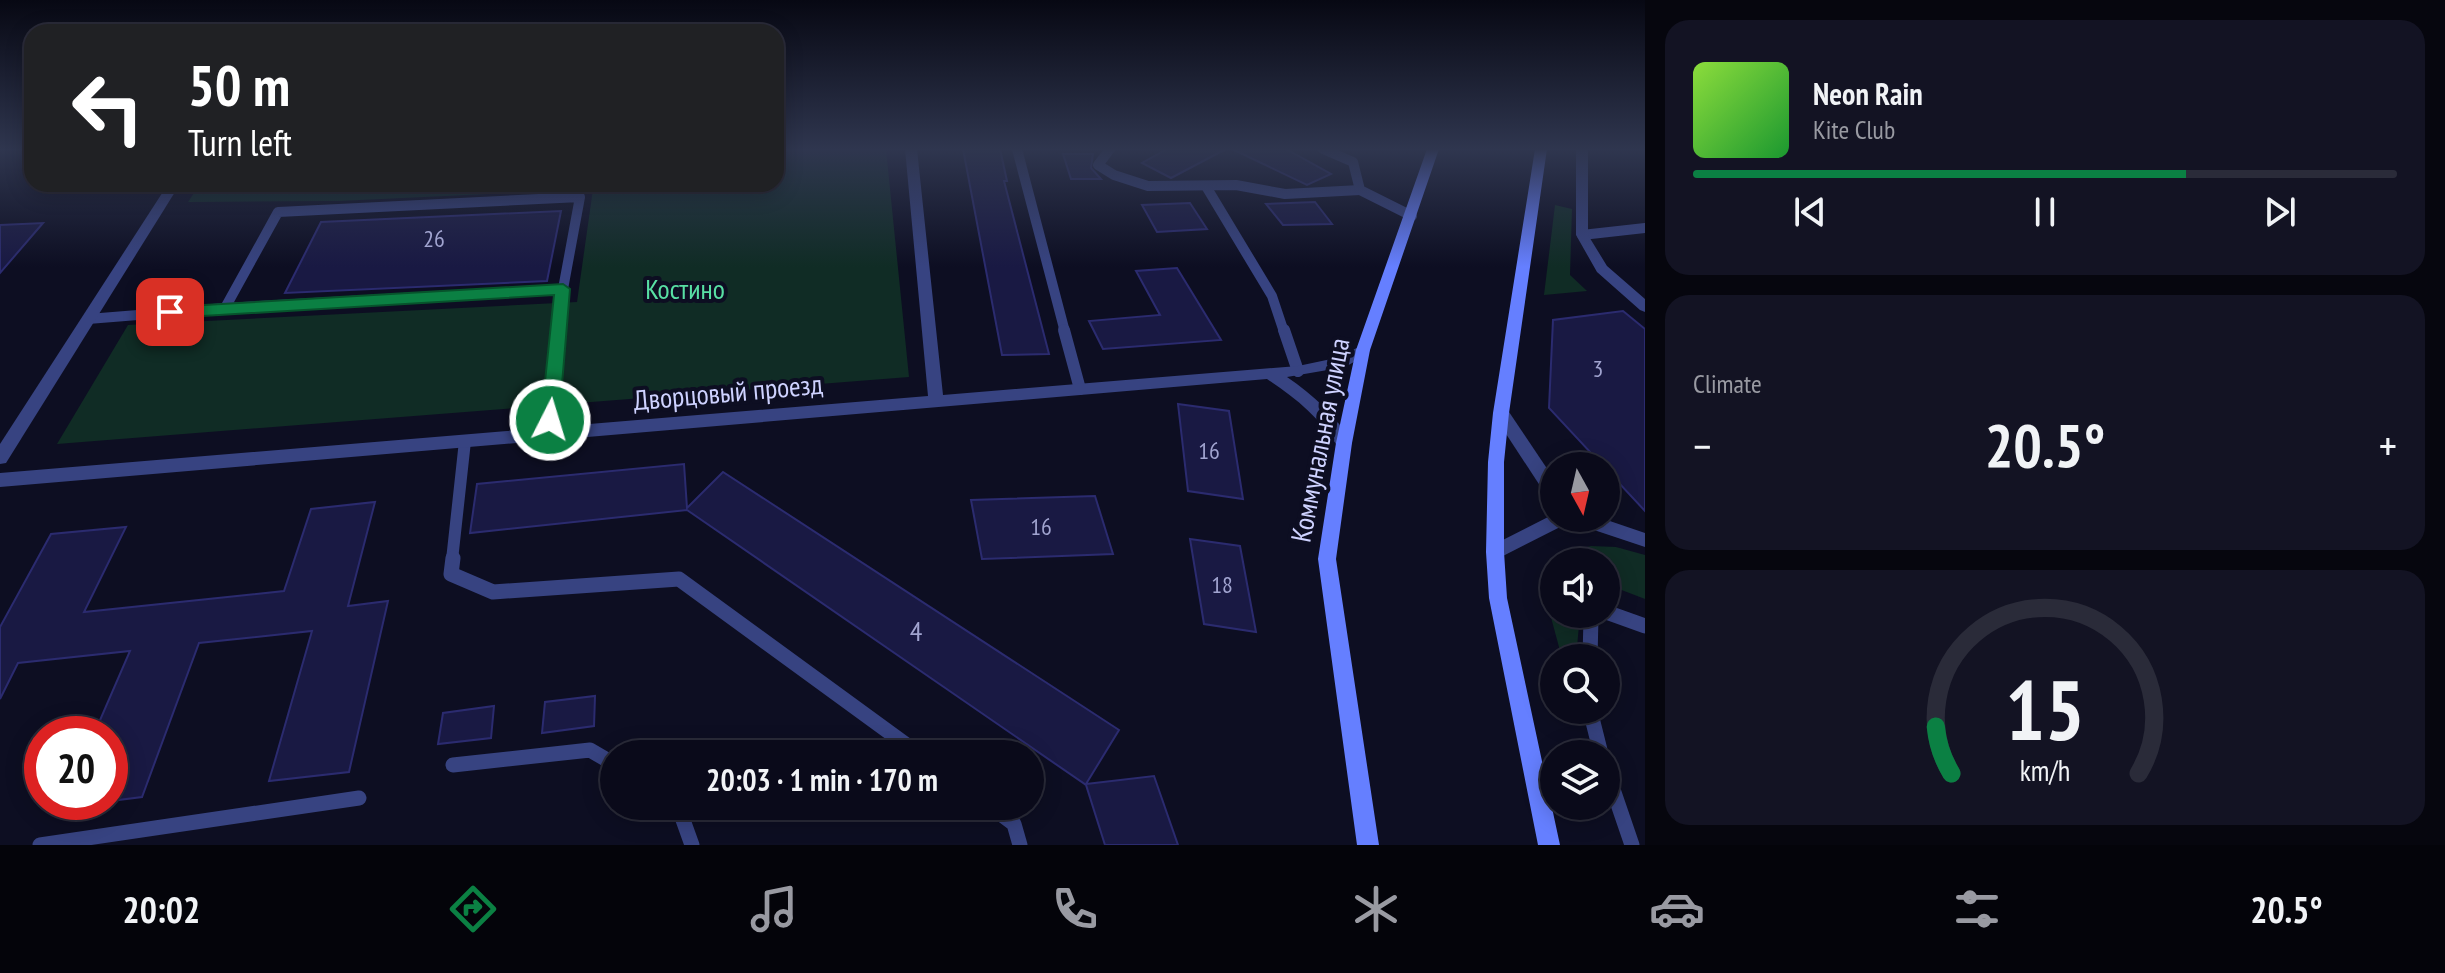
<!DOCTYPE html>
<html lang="en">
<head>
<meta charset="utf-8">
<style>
	:root { --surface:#0a0a1a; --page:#131323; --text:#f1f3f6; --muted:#999aa2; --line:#2a2b39; --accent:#0b8043 }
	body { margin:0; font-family:"PT Sans Narrow",sans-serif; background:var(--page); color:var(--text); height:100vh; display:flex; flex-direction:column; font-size:30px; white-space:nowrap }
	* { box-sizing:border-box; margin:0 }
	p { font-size:26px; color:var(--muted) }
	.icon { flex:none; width:44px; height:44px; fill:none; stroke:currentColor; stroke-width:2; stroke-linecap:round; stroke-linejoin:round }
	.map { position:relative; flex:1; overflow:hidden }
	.side { display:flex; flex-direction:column; gap:20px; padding:20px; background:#06060e; width:800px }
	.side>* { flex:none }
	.guide { position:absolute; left:24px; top:24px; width:760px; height:168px; border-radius:24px; box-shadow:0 4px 20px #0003,0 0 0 2px var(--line); background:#202124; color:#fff; overflow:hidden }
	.needle { width:52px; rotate:172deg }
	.buttons { position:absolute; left:1540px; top:452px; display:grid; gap:16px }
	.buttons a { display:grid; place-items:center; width:80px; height:80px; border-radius:50%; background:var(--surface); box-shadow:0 4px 20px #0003,0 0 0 2px var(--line); font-size:40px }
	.speed { position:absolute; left:24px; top:716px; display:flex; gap:16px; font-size:40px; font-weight:700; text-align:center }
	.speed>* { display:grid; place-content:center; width:104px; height:104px; border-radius:50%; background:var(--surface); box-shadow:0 4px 20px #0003,0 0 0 2px var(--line); line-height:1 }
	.speed .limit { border:12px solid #d22; background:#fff; color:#111 }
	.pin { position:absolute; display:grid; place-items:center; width:68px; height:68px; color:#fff; margin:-34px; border-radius:16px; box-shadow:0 4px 12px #0006 }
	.me { position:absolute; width:88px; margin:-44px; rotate:5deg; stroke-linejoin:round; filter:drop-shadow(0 0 6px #0008) }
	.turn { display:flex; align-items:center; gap:28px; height:168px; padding:0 32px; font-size:36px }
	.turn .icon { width:104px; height:104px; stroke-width:2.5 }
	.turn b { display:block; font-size:56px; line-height:68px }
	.big { font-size:60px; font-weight:700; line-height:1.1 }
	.side .card { flex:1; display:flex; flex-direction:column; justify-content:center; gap:12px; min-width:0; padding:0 28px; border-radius:24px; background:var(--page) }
	.side .dial { align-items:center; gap:0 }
	.dial svg { height:208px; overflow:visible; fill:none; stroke:var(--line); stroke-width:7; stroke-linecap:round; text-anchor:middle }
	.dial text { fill:var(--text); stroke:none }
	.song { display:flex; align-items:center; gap:24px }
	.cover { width:96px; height:96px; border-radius:12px; background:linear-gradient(135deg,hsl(90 70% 55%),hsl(130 70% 35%)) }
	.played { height:8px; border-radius:4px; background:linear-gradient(90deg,var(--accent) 70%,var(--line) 70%) }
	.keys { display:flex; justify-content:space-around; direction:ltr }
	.heat { display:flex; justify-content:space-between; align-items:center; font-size:44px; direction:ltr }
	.trip { position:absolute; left:600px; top:740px; width:444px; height:80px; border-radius:40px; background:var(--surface); box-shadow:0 4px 20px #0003,0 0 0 2px var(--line); font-weight:700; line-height:80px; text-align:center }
	.menu { display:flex; height:128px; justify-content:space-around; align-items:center; background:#04040a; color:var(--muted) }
	.menu .icon { width:56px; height:56px }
	.menu .selected { color:var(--accent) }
	.menu b { font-size:36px; color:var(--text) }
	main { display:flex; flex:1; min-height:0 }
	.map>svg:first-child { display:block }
	.green { fill:#102c25 }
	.building { fill:#191943; stroke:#2b2b6f; stroke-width:2 }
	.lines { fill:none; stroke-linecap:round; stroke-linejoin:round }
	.service-far2 { stroke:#374381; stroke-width:10 }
	.service-far1 { stroke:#374381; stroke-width:12 }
	.service { stroke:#374381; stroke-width:15 }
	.minor { fill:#374381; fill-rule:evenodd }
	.tertiary { fill:#374381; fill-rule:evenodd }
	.secondary { fill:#657fff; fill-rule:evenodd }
	.route { fill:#0b8043; stroke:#07532c; stroke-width:2 }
	.labels { text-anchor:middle; stroke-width:8; stroke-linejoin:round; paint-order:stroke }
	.number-label { font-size:24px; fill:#a1a4d0 }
	.park-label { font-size:28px; fill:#58e0a4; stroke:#0d0e22 }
	.street-label { font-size:28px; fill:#ced2ff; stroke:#0d0e22 }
	.near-number-label { font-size:28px; fill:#a1a4d0 }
</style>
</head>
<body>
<main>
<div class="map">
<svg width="1645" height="845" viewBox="0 0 1645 845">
	<rect width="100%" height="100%" fill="#0d0e22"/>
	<g class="green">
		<path d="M776,149H886L909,377L57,444L128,325L577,302L593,189L339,201L188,202L200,184H776Z"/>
		<path d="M1555,205L1572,209L1570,275L1587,291L1544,295Z"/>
		<path d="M1591,546L1616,547L1645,555V599L1606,584V562H1558L1570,551Z"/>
		<path d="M1554,572V614H1580L1576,658H1562L1549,610Z"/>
	</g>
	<g class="building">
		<path d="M963,149H1000L1007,181H1004L1049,354L1002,355Z"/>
		<path d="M1167,149H1226L1171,178L1142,163Z"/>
		<path d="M1232,149H1286L1331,174L1307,185Z"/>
		<path d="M1063,154H1093L1091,168L1101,179H1071Z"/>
		<path d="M1315,202L1332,224L1283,225L1266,204Z"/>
		<path d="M1190,203L1207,229L1157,232L1142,205Z"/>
		<path d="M561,211L547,281L285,293L321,222Z"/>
		<path d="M43,223L0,273V225Z"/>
		<path d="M1177,268L1221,340L1103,349L1089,321L1160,315L1136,271Z"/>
		<path d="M1623,311L1645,329V511L1549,408L1553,320Z"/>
		<path d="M1178,404L1229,411L1243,499L1188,491Z"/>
		<path d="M684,464L687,508L723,472L1119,730L1086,784L1154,776L1178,845H1105L1086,785L687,510L470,533L477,484Z"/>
		<path d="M1095,496L1113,554L982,559L971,500Z"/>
		<path d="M375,502L348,606L388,601L349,772L269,781L312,631L199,643L142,797L110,801V734H94L130,651L18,663L0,699V627L51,534L126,527L84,612L284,591L311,509Z"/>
		<path d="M1190,539L1240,546L1256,632L1204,624Z"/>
		<path d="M595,696L594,726L542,733L545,702Z"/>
		<path d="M494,706L491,738L438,744L443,713Z"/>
	</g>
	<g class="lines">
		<g class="service-far2">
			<path d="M1017,149L1065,332"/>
			<path d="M1110,149L1098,165L1114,175L1148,186L1236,185L1285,194L1360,190"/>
			<path d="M1323,149L1353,162L1360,190L1412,216"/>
			<path d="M1207,188L1272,296L1284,332"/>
			<path d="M580,197L563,289L225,308L278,212Z"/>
			<path d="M1582,235L1645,228"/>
			<path d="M88,319L225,308"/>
			<path d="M559,332L563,289"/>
		</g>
		<g class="service-far1">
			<path d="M1064,330L1080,389"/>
			<path d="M1284,330L1298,371"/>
			<path d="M549,433L559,330"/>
			<path d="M452,560L465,441"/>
		</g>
		<g class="service">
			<path d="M453,558L451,574L493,592L679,579L919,754"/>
			<path d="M1606,612L1645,626"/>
			<path d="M1590,658L1591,617L1595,614"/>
			<path d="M1590,710L1601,754"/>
			<path d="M453,765L590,750L614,764"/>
			<path d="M1606,769L1632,845"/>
			<path d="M678,806L692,845"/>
			<path d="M990,806L1014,824L1020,845"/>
			<path d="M40,845L359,798"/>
		</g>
		<g class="minor">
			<path d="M905,149H917L943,395L1298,366L1336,358L1363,345L1368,346L1370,350L1368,354L1345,367L1287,377C1313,395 1336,415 1352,443L1350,447H1338C1320,418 1296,398 1267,379L0,487V473L928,396Z"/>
			<path d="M1576,149H1588V235L1607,266L1645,299V312L1640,310L1597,272L1576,235Z"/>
			<path d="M1501,407L1507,409L1554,479V500L1548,498L1495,417L1493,413Z"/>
			<path d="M1554,514V518H1601L1645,533V547L1573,523L1570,519L1568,523L1501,557L1495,560L1489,557L1486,552L1489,547Z"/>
		</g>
		<path class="tertiary" d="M168,184H180L6,463L0,464V444Z"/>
		<g class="secondary">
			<path d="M1427,149H1439L1370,350L1352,443L1336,559L1379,845H1357L1318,559L1336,443L1356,350Z"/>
			<path d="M1535,149H1547L1509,413L1504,462V552L1507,598L1560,845H1538L1489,598L1486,552L1488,462L1493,413Z"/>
		</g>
	</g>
	<linearGradient id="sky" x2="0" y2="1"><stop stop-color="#070813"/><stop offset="0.56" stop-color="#2f364f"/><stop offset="1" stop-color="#2f364f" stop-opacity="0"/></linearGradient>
	<rect width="1645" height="267" fill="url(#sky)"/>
	<path class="route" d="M563,284L570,289L559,420L550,427L541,420L554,295L170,318L162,312L170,307Z"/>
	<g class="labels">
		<g class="number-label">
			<text x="434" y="247">26</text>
			<text x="1598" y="377">3</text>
			<text x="1209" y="459">16</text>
			<text x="1041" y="535">16</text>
			<text x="1222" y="593">18</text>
		</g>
		<g class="park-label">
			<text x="685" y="299">Костино</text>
		</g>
		<g class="street-label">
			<text transform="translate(728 392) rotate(-5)" y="10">Дворцовый проезд</text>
			<text transform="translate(1320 440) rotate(-79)" y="10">Коммунальная улица</text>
		</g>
		<g class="near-number-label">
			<text x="916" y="641">4</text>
		</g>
	</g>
</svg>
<div class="buttons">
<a><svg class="needle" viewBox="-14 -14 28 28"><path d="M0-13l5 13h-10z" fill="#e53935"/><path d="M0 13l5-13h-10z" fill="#999aa2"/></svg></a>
<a><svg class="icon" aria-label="sound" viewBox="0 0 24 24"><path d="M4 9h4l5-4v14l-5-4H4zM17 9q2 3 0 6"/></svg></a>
<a><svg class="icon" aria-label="search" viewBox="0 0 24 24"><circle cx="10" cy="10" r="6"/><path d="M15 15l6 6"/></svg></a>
<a><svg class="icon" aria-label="layers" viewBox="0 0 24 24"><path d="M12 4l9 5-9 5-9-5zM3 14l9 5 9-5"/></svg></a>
</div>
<div class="speed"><div class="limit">20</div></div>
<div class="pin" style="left:170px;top:312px;background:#d93025"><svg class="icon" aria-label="arrive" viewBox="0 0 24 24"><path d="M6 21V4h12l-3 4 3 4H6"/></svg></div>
<svg class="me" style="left:550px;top:420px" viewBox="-20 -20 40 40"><circle r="17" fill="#0b8043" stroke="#fff" stroke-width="3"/><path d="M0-11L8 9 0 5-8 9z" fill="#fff"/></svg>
<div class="trip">20:03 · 1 min · 170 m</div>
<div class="guide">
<div class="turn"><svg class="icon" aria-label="left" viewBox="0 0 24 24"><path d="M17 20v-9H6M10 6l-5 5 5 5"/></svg><div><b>50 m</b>Turn left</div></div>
</div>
</div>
<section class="side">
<div class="card">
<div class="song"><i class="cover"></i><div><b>Neon Rain</b><p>Kite Club</p></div></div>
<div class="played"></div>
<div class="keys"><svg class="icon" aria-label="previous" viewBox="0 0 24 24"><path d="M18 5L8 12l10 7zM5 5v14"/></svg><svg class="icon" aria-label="pause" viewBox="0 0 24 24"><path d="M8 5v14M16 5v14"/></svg><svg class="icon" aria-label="next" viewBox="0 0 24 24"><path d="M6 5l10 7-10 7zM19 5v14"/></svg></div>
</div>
<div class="card"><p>Climate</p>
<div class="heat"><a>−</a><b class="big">20.5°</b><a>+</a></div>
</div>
<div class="card dial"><svg viewBox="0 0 100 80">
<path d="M14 69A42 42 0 1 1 86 69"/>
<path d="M14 69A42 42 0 0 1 8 51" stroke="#0b8043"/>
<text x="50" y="56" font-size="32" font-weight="700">15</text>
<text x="50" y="72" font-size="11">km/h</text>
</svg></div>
</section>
</main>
<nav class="menu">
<b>20:02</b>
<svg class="icon selected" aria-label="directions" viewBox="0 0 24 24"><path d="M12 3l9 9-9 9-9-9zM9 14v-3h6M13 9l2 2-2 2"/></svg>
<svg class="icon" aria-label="music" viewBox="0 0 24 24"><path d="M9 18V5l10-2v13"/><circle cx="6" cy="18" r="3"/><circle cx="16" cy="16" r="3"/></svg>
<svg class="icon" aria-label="phone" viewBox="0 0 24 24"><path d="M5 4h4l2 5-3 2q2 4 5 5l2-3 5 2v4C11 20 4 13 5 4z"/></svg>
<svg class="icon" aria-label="climate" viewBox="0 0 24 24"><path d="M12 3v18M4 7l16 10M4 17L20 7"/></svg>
<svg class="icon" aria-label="car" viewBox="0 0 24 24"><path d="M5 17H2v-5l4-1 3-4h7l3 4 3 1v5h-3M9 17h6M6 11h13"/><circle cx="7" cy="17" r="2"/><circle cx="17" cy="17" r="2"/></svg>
<svg class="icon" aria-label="filters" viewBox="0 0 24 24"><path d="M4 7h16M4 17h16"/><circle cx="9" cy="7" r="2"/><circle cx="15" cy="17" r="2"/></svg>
<b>20.5°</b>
</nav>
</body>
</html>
